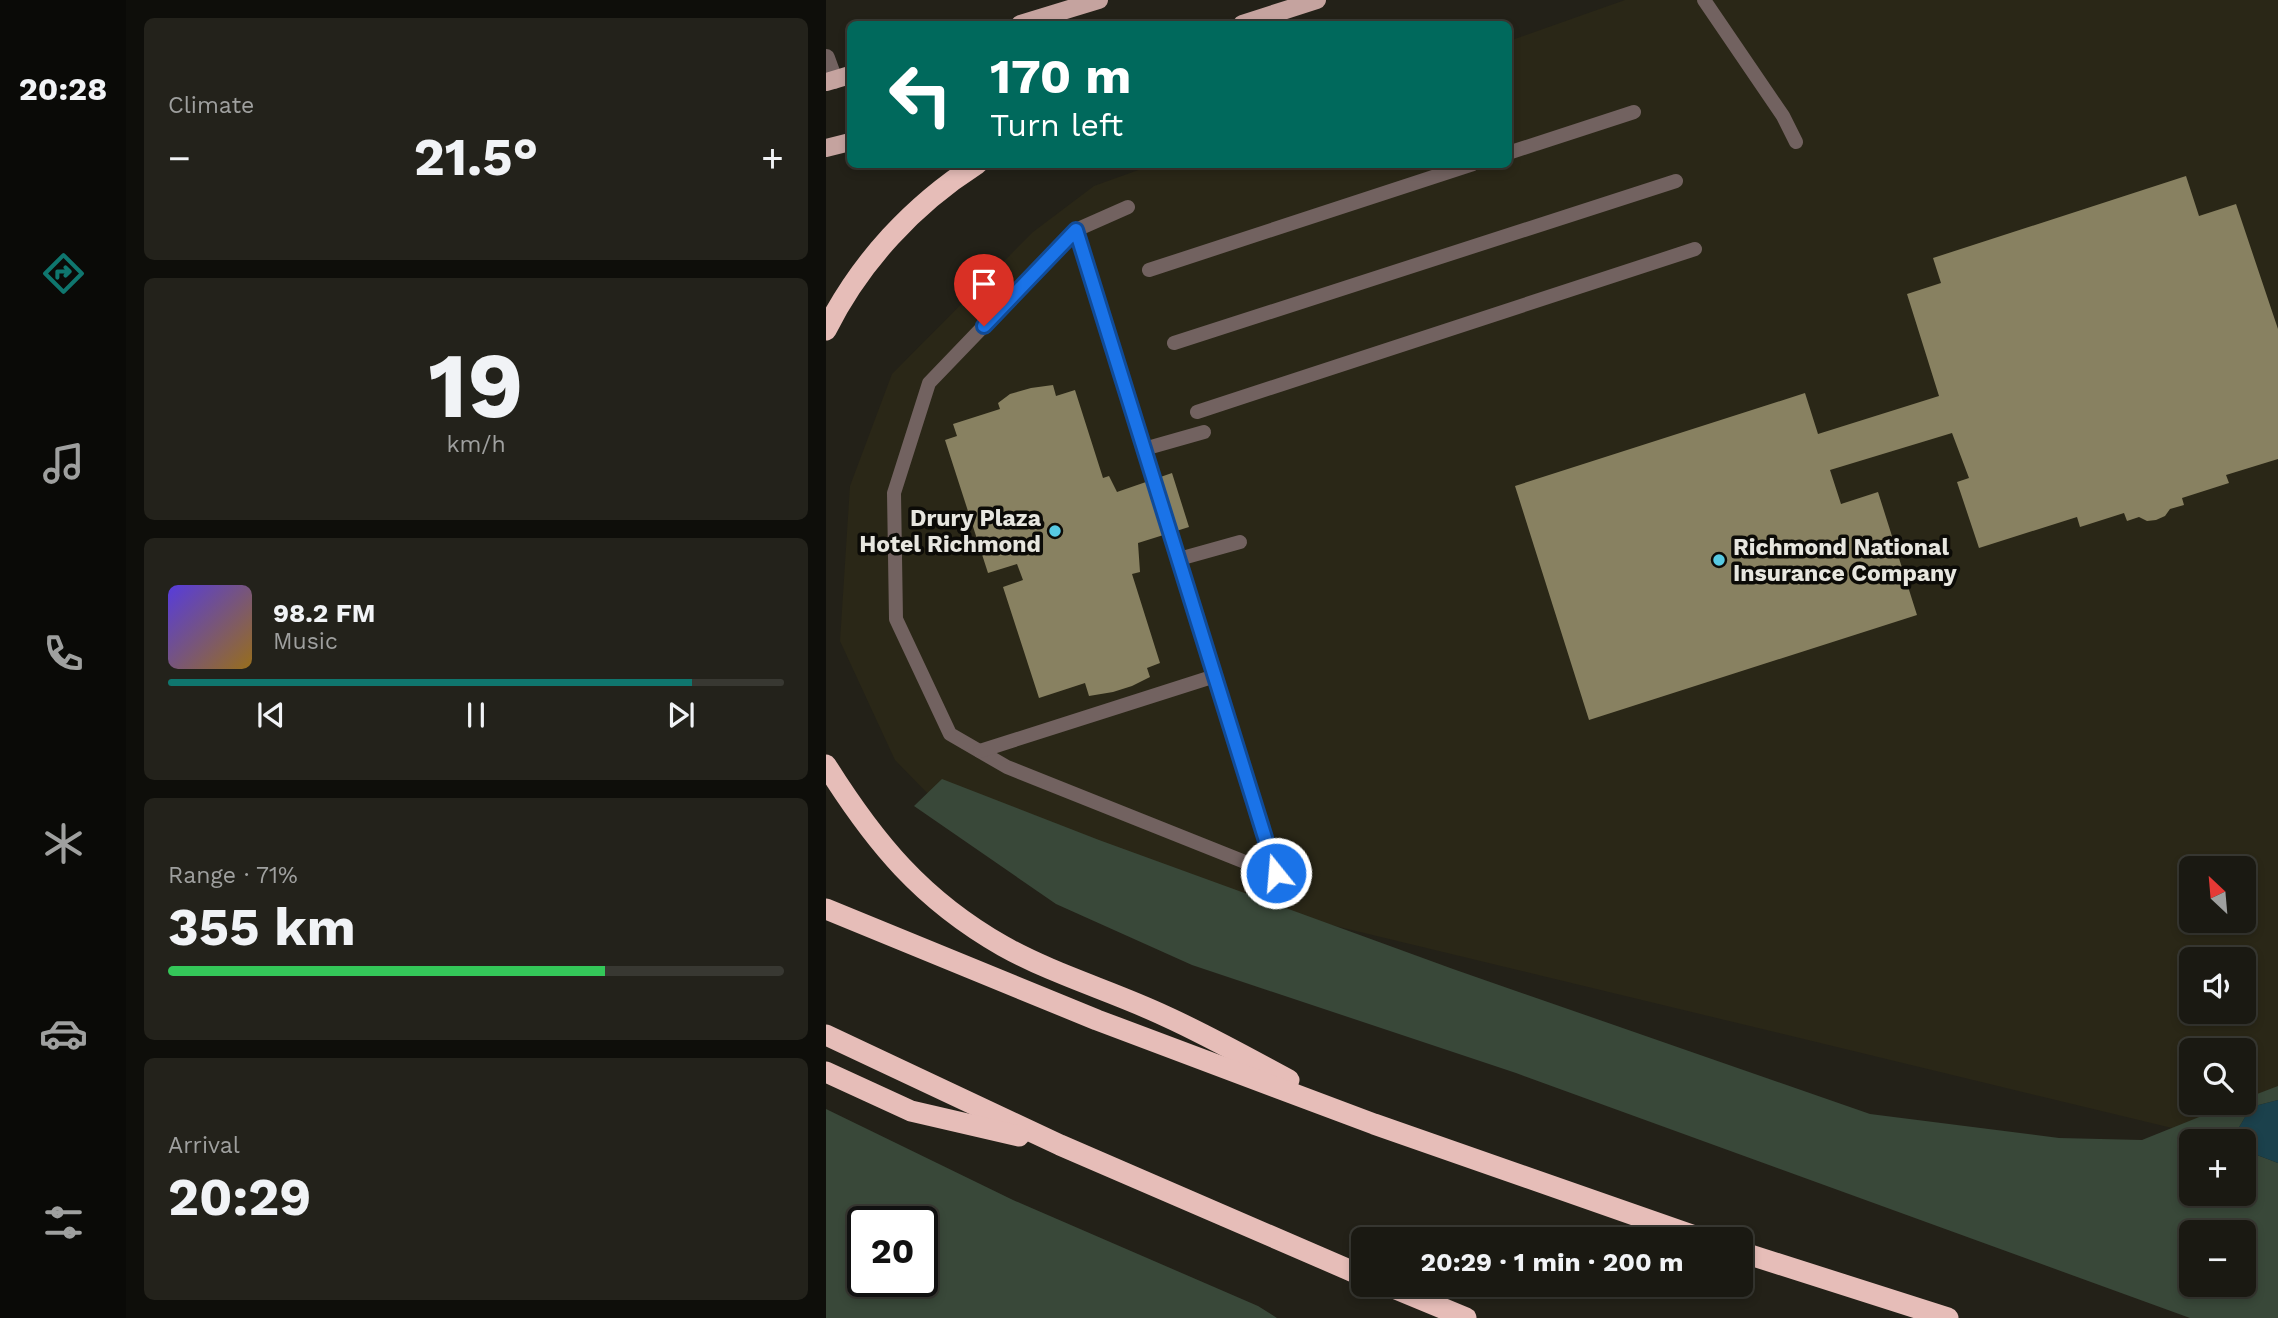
<!DOCTYPE html>
<html lang="en">
<head>
<meta charset="utf-8">
<style>
	:root { --surface:#1a1912; --page:#23221b; --text:#f1f3f6; --muted:#9fa09f; --line:#383832; --accent:#0f766e }
	body { margin:0; font-family:"Work Sans",sans-serif; background:var(--page); color:var(--text); height:100vh; display:flex; flex-direction:column; font-size:26px; white-space:nowrap }
	* { box-sizing:border-box; margin:0 }
	p { font-size:23px; color:var(--muted) }
	.icon { flex:none; width:38px; height:38px; fill:none; stroke:currentColor; stroke-width:2; stroke-linecap:round; stroke-linejoin:round }
	.map { position:relative; flex:1; overflow:hidden }
	.details { display:flex; flex-direction:column; gap:18px; padding:18px; background:#0e0e0a; width:700px }
	.details>* { flex:none }
	.hud { position:absolute; left:21px; top:21px; width:665px; height:147px; border-radius:10px; box-shadow:0 4px 10px #0003,0 0 0 2px var(--line); background:#00695c; color:#fff; overflow:hidden }
	.needle { width:46px; rotate:334deg }
	.controls { position:absolute; left:1353px; top:856px; display:grid; gap:14px }
	.controls a { display:grid; place-items:center; width:77px; height:77px; border-radius:10px; background:var(--surface); box-shadow:0 4px 10px #0003,0 0 0 2px var(--line); font-size:35px }
	.speed { position:absolute; left:21px; top:1206px; display:flex; gap:14px; font-size:35px; font-weight:700; text-align:center }
	.speed>* { display:grid; place-content:center; width:91px; height:91px; border-radius:50%; background:var(--surface); box-shadow:0 4px 10px #0003,0 0 0 2px var(--line); line-height:1 }
	.speed .limit { border:4px solid #111; border-radius:10px; background:#fff; color:#111 }
	.pin { position:absolute; display:grid; place-items:center; width:60px; height:60px; color:#fff; margin:-72px -30px; border-radius:50% 50% 50% 0; rotate:-45deg; box-shadow:0 0 7px #0007 }
	.pin .icon { rotate:45deg }
	.me { position:absolute; width:77px; margin:-38px; rotate:343deg; stroke-linejoin:round; filter:drop-shadow(0 0 5px #0008) }
	.turn { display:flex; align-items:center; gap:24px; height:147px; padding:0 28px; font-size:32px }
	.turn .icon { width:91px; height:91px; stroke-width:2.5 }
	.turn b { display:block; font-size:49px; line-height:60px }
	.big { font-size:52px; font-weight:700; line-height:1.1 }
	.details .card { flex:1; display:flex; flex-direction:column; justify-content:center; gap:10px; min-width:0; padding:0 24px; border-radius:10px; background:var(--page) }
	.details .dial { align-items:center; gap:0 }
	.dial b { font-size:91px; line-height:1 }
	.song { display:flex; align-items:center; gap:21px }
	.cover { width:84px; height:84px; border-radius:10px; background:linear-gradient(135deg,hsl(250 70% 55%),hsl(40 70% 35%)) }
	.played { height:7px; border-radius:4px; background:linear-gradient(90deg,var(--accent) 85%,var(--line) 85%) }
	.keys { display:flex; justify-content:space-around; direction:ltr }
	.heat { display:flex; justify-content:space-between; align-items:center; font-size:38px; direction:ltr }
	.charge { height:10px; border-radius:5px; background:linear-gradient(90deg,#34c759 71%,var(--line) 0) }
	.trip { position:absolute; left:525px; top:1227px; width:402px; height:70px; border-radius:10px; background:var(--surface); box-shadow:0 4px 10px #0003,0 0 0 2px var(--line); font-weight:700; line-height:70px; text-align:center }
	main { display:flex; flex:1; min-height:0 }
	.menu { display:flex; flex-direction:column; width:126px; justify-content:space-around; align-items:center; background:#0a0a07; color:var(--muted) }
	.menu .icon { width:49px; height:49px }
	.menu .selected { color:var(--accent) }
	.menu b { font-size:32px; color:var(--text) }
	.map>svg:first-child { display:block }
	.built { fill:#2a2717; fill-rule:evenodd }
	.green { fill:#394839; fill-rule:evenodd }
	.water { fill:#1b414c }
	.building { fill:#888161 }
	.lines { fill:none; stroke-linecap:round; stroke-linejoin:round }
	.lane { stroke:#726260; stroke-width:14 }
	.street { stroke:#726260; stroke-width:18 }
	.primary { stroke:#c5a39f; stroke-width:18 }
	.highway { stroke:#e6bdb8; stroke-width:21 }
	.route-casing { stroke:#114b97; stroke-width:18 }
	.route { stroke:#1a73e8; stroke-width:12 }
	.poi-dot { fill:#57c9e2; stroke:#0c0b07; stroke-width:2.5 }
	.labels { text-anchor:middle; stroke-width:7; stroke-linejoin:round; paint-order:stroke }
	.poi-label { font-size:23px; font-weight:bold; fill:#e7e6df; stroke:#0c0b07; text-anchor:end }
</style>
</head>
<body>
<main>
<nav class="menu">
<b>20:28</b>
<svg class="icon selected" aria-label="directions" viewBox="0 0 24 24"><path d="M12 3l9 9-9 9-9-9zM9 14v-3h6M13 9l2 2-2 2"/></svg>
<svg class="icon" aria-label="music" viewBox="0 0 24 24"><path d="M9 18V5l10-2v13"/><circle cx="6" cy="18" r="3"/><circle cx="16" cy="16" r="3"/></svg>
<svg class="icon" aria-label="phone" viewBox="0 0 24 24"><path d="M5 4h4l2 5-3 2q2 4 5 5l2-3 5 2v4C11 20 4 13 5 4z"/></svg>
<svg class="icon" aria-label="climate" viewBox="0 0 24 24"><path d="M12 3v18M4 7l16 10M4 17L20 7"/></svg>
<svg class="icon" aria-label="car" viewBox="0 0 24 24"><path d="M5 17H2v-5l4-1 3-4h7l3 4 3 1v5h-3M9 17h6M6 11h13"/><circle cx="7" cy="17" r="2"/><circle cx="17" cy="17" r="2"/></svg>
<svg class="icon" aria-label="filters" viewBox="0 0 24 24"><path d="M4 7h16M4 17h16"/><circle cx="9" cy="7" r="2"/><circle cx="15" cy="17" r="2"/></svg>
</nav>
<section class="details">
<div class="card"><p>Climate</p>
<div class="heat"><a>−</a><b class="big">21.5°</b><a>+</a></div>
</div>
<div class="card dial"><b>19</b><p>km/h</p></div>
<div class="card">
<div class="song"><i class="cover"></i><div><b>98.2 FM</b><p>Music</p></div></div>
<div class="played"></div>
<div class="keys"><svg class="icon" aria-label="previous" viewBox="0 0 24 24"><path d="M18 5L8 12l10 7zM5 5v14"/></svg><svg class="icon" aria-label="pause" viewBox="0 0 24 24"><path d="M8 5v14M16 5v14"/></svg><svg class="icon" aria-label="next" viewBox="0 0 24 24"><path d="M6 5l10 7-10 7zM19 5v14"/></svg></div>
</div>
<div class="card"><p>Range · 71%</p><b class="big">355 km</b><div class="charge"></div></div>
<div class="card"><p>Arrival</p><b class="big">20:29</b></div>
</section>
<div class="map">
<svg width="1452" height="1318" viewBox="0 0 1452 1318">
	<rect width="100%" height="100%" fill="#232118"/>
	<path class="built" d="M799,0H1452V1153L1418,1141H1400L145,838L69,760L14,641L24,486L66,374L207,232L268,186L329,164H682L683,41ZM1365,868H1418V920H1365ZM1365,959H1418V1012H1365ZM1365,1050H1418V1102H1365Z"/>
	<g class="green">
		<path d="M116,779L273,840L627,969L1044,1114L1233,1138L1316,1140L1408,1103L1418,1102V1099L1452,1086V1100L1425,1107L1405,1141H1365V1194H1418V1150L1452,1163V1318H1364L690,1073L366,965L230,904L88,806ZM1365,1232H1418V1284H1365Z"/>
		<path d="M0,1109L187,1200L432,1306L451,1318H0ZM37,1222H96V1281H37Z"/>
	</g>
	<path class="water" d="M1452,1100V1163L1418,1150V1141H1405L1425,1107Z"/>
	<g class="building">
		<path d="M1360,176L1373,216L1410,204L1452,329V459L1400,475L1403,483L1356,498L1358,505L1344,509L1339,516L1330,520L1321,521L1313,517L1301,521L1298,513L1254,527L1251,517L1153,548L1131,482L1143,478L1126,433L1004,470L1015,504L1052,492L1091,615L763,720L689,486L979,393L992,434L1113,396L1081,294L1115,283L1107,258Z"/>
		<path d="M227,385L230,396L249,390L277,478L283,476L291,492L346,473L363,527L312,543L314,572L306,574L334,663L321,668L324,677L306,686L287,692L263,696L259,683L213,698L177,587L197,580L191,564L162,573L119,440L131,436L127,424L174,409L172,403L184,394L205,388Z"/>
	</g>
	<g class="lines">
		<g class="lane">
			<path d="M878,0L957,116L970,142"/>
			<path d="M682,153L808,112"/>
			<path d="M302,207L250,230L103,383L68,493L70,619L124,734L181,767L429,866"/>
			<path d="M250,230L450,873"/>
			<path d="M323,270L647,164"/>
			<path d="M348,343L850,181"/>
			<path d="M371,412L869,249"/>
			<path d="M318,449L378,432"/>
			<path d="M353,559L414,542"/>
			<path d="M154,751L389,676"/>
		</g>
		<path class="street" d="M0,58L8,80"/>
		<g class="primary">
			<path d="M194,24L273,0"/>
			<path d="M416,24L491,0"/>
			<path d="M0,82L24,75"/>
			<path d="M0,148L24,142"/>
		</g>
		<g class="highway">
			<path d="M0,330C34,262 87,205 151,164"/>
			<path d="M0,765C49,843 96,900 177,946C229,975 286,991 339,1016C381,1035 422,1058 463,1080"/>
			<path d="M0,909L271,1020L548,1124L877,1239"/>
			<path d="M0,1035L234,1145L537,1276"/>
			<path d="M0,1072L85,1111L193,1136"/>
			<path d="M915,1252L1122,1318"/>
			<path d="M558,1284L640,1318"/>
		</g>
	</g>
	<g class="lines">
		<g class="route-casing">
			<path id="route" d="M158,326L250,230L450,873"/>
		</g>
		<use href="#route" class="route"/>
	</g>
	<g class="poi-dot">
		<circle cx="229" cy="531" r="7"/>
		<circle cx="893" cy="560" r="7"/>
	</g>
	<g class="labels">
		<g class="poi-label">
			<text x="215" y="526">Drury Plaza<tspan x="215" dy="26">Hotel Richmond</tspan></text>
			<text x="907" y="555" text-anchor="start">Richmond National<tspan x="907" dy="26">Insurance Company</tspan></text>
		</g>
	</g>
</svg>
<div class="controls">
<a><svg class="needle" viewBox="-14 -14 28 28"><path d="M0-13l5 13h-10z" fill="#e53935"/><path d="M0 13l5-13h-10z" fill="#9fa09f"/></svg></a>
<a><svg class="icon" aria-label="sound" viewBox="0 0 24 24"><path d="M4 9h4l5-4v14l-5-4H4zM17 9q2 3 0 6"/></svg></a>
<a><svg class="icon" aria-label="search" viewBox="0 0 24 24"><circle cx="10" cy="10" r="6"/><path d="M15 15l6 6"/></svg></a>
<a>+</a>
<a>−</a>
</div>
<div class="speed"><div class="limit">20</div></div>
<div class="pin" style="left:158px;top:326px;background:#d93025"><svg class="icon" aria-label="arrive" viewBox="0 0 24 24"><path d="M6 21V4h12l-3 4 3 4H6"/></svg></div>
<svg class="me" style="left:450px;top:873px" viewBox="-20 -20 40 40"><circle r="17" fill="#1a73e8" stroke="#fff" stroke-width="3"/><path d="M0-11L8 9 0 5-8 9z" fill="#fff"/></svg>
<div class="trip">20:29 · 1 min · 200 m</div>
<div class="hud">
<div class="turn"><svg class="icon" aria-label="left" viewBox="0 0 24 24"><path d="M17 20v-9H6M10 6l-5 5 5 5"/></svg><div><b>170 m</b>Turn left</div></div>
</div>
</div>
</main>
</body>
</html>
